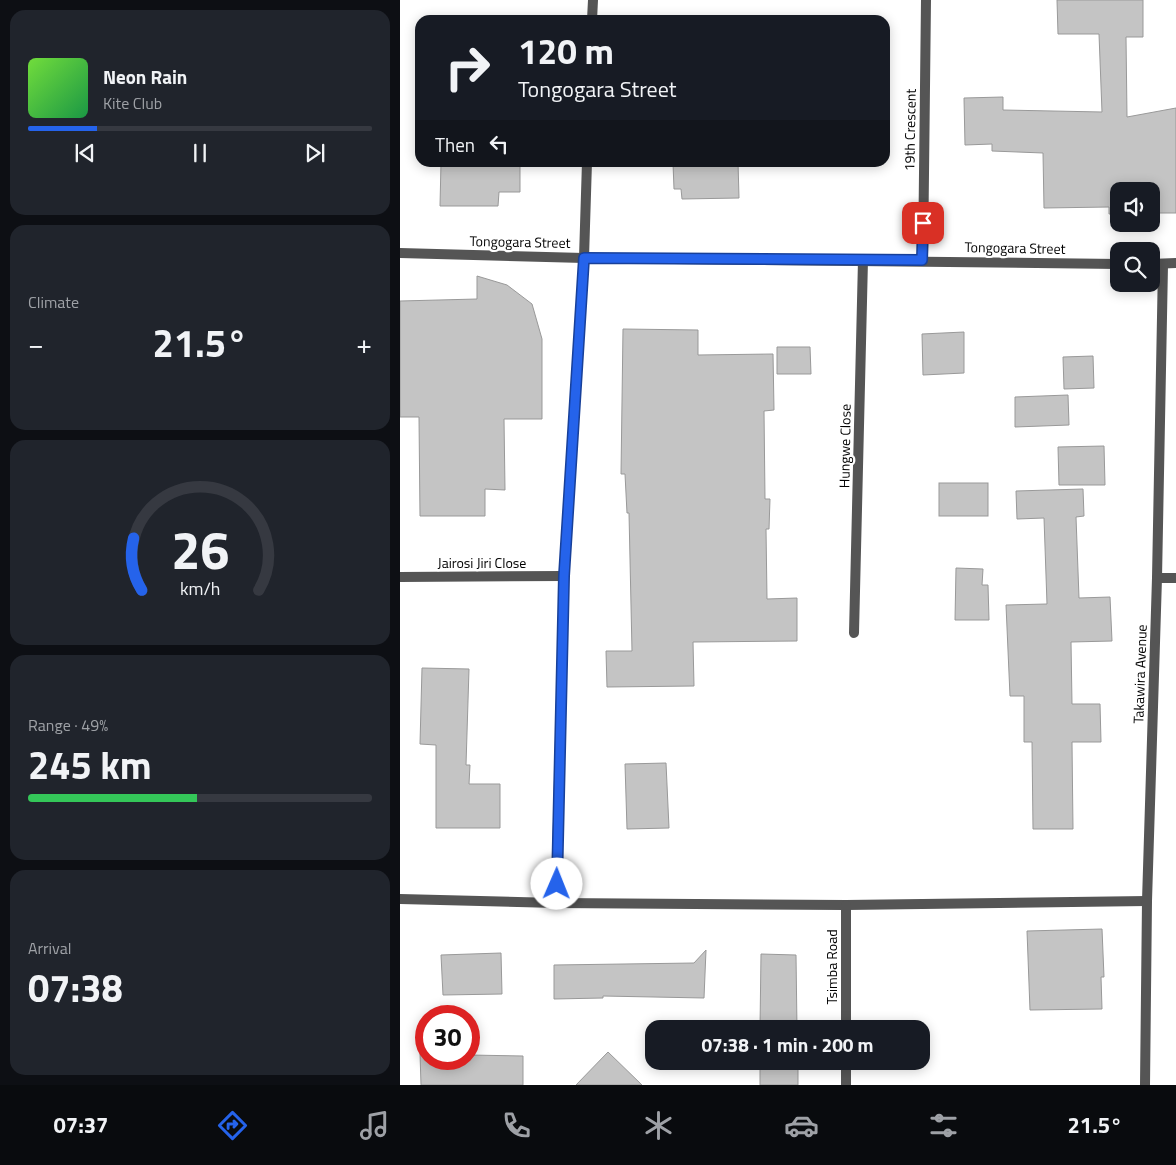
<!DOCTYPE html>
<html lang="en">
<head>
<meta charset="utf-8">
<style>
	:root { --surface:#171b24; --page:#20242c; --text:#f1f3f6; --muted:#9ea1a6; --line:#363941; --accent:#2563eb }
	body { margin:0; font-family:"Titillium Web",sans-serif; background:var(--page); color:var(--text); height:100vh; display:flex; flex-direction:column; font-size:19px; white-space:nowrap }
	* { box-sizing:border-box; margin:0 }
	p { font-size:16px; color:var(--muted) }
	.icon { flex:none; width:28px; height:28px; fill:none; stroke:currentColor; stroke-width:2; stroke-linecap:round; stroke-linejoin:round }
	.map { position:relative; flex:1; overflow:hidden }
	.drawer { display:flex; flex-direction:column; gap:10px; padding:10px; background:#0d0f14; width:400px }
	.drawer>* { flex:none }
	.banner { position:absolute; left:15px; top:15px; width:475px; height:152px; border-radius:15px; box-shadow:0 2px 12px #0003; background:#171b24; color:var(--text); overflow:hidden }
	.controls { position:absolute; left:710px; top:182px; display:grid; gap:10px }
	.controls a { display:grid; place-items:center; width:50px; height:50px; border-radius:10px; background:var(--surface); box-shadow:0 2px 12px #0003; font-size:25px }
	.speed { position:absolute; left:15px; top:1005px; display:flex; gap:10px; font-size:25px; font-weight:700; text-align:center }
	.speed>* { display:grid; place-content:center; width:65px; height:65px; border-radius:50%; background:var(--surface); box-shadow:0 2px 12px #0003; line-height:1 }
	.speed .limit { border:8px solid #d22; background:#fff; color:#111 }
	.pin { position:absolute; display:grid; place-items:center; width:42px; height:42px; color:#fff; margin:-21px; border-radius:10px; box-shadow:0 2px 8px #0006 }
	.me { position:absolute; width:55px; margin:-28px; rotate:1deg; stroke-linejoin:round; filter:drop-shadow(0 0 4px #0008) }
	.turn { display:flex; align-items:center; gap:18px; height:105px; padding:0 20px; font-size:22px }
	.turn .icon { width:65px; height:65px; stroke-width:2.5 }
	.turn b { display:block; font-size:35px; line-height:42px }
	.then { display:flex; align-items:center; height:48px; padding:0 20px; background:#0003; gap:10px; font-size:19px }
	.big { font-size:38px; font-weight:700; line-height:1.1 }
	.drawer .widget { flex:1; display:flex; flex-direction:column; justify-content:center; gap:8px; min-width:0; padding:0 18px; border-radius:15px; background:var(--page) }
	.drawer .dial { align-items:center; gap:0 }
	.dial svg { height:130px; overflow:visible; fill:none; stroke:var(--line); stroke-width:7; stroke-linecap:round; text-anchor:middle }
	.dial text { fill:var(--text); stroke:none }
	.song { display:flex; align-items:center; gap:15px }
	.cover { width:60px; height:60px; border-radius:8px; background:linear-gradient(135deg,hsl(100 70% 55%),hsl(140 70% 35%)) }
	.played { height:5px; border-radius:2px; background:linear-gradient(90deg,var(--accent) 20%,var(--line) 20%) }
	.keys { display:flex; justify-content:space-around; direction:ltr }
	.heat { display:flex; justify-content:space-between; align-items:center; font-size:28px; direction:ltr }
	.charge { height:8px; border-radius:4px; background:linear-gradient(90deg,#34c759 49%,var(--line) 0) }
	.trip { position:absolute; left:245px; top:1020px; width:285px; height:50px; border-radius:15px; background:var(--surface); box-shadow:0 2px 12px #0003; font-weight:700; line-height:50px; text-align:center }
	.menu { display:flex; height:80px; justify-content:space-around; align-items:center; background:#090b0e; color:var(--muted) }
	.menu .icon { width:35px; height:35px }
	.menu .on { color:var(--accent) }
	.menu b { font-size:22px; color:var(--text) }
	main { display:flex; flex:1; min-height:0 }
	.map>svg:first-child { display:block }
	.building { fill:#c4c4c4; stroke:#999 }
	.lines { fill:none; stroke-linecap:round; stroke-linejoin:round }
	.minor { stroke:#555; stroke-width:10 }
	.route-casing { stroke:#184099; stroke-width:12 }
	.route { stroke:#2563eb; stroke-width:9 }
	.labels { text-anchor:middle; stroke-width:4.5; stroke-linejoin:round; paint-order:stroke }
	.street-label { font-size:14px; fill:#000; stroke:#fff }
</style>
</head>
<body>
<main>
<section class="drawer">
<div class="widget">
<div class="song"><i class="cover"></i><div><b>Neon Rain</b><p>Kite Club</p></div></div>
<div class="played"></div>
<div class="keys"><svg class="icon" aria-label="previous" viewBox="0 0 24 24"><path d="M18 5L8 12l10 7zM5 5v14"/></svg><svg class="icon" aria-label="pause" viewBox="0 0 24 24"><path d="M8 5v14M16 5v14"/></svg><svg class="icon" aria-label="next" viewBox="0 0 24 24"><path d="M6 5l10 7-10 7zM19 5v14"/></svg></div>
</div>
<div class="widget"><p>Climate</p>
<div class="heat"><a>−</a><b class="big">21.5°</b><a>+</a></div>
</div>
<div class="widget dial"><svg viewBox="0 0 100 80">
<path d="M14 69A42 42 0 1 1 86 69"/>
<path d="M14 69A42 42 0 0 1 9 37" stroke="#2563eb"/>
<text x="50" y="56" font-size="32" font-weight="700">26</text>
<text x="50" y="72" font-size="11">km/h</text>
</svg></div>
<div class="widget"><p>Range · 49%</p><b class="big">245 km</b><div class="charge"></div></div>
<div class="widget"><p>Arrival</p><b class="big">07:38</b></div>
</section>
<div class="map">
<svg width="776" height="1085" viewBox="0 0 776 1085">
	<rect width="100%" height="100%" fill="#fff"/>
	<g class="building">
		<path d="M657,0H743V37H726L727,117L776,108V213H751V191H719V214H709V207L644,208L643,153L592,151V144L565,145L564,98L603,97V110L702,112L699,34H658Z"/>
		<path d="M338,162L339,198L282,199L281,189H274L273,163Z"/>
		<path d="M41,163H120V192H99L98,206H40Z"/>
		<path d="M77,276L107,285L132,304L142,339V419H104L105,490L85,489V516H20L19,417H0V301L77,299Z"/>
		<path d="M223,329L298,330V355L373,354L374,410L364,411L365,499H370L369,529H366L367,599L397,598V641L293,642L294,686L207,687L206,651H232L229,513H227L225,474H221Z"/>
		<path d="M564,332V373L523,375L522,334Z"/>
		<path d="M377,347H410L411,374H377Z"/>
		<path d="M693,356L694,388L664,389L663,357Z"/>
		<path d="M668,395L669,425L615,427V397Z"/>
		<path d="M704,446L705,485H659L658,447Z"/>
		<rect x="539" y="483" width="49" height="33"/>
		<path d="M683,489L684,516L676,517L679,598L710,597L712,641L671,642L672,704H700L701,742H672L673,829H633L632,742H624V696H610L606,605L647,604L644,518L617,519L616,491Z"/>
		<path d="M556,568L583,569L582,585H588L589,620H555Z"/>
		<path d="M22,668L69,669L66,765H70L69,784H100V828H36V745L20,744Z"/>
		<path d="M266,763L269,828L227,829L225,764Z"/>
		<path d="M702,929L704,977H701L702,1009L630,1010L627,931Z"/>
		<path d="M306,950L304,998L203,996V998L154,999V965L294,963Z"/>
		<path d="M101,953L102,994L43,995L41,955Z"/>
		<path d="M361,954L396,955L397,1029H360Z"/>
		<path d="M208,1052L242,1085H176Z"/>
		<path d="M20,1053L26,1054V1059H69V1055L123,1056V1085H21Z"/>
		<rect x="360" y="1061" width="38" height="24"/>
	</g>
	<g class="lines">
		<g class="minor">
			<path d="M192,20L193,0"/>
			<path d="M0,253L184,258L719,264"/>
			<path d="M523,261L526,0"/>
			<path d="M751,264L776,263"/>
			<path d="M0,577L164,576"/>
			<path d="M757,578H776"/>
			<path d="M454,633L463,260"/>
			<path d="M0,899L156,903L446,905L747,901"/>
			<path d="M156,903L164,576L184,258L187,162"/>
			<path d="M446,1029V905"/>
			<path d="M446,1085V1061"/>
			<path d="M745,1085L747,901L757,578L763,265"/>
		</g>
	</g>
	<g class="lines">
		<g class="route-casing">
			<path id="route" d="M157,884L164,576L184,258L522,260L523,223"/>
		</g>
		<use href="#route" class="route"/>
	</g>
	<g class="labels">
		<g class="street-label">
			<text transform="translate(510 130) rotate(-89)" y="5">19th Crescent</text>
			<text transform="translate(120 242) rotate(1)" y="5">Tongogara Street</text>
			<text transform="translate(615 248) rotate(1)" y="5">Tongogara Street</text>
			<text transform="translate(445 446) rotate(-89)" y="5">Hungwe Close</text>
			<text x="82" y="568">Jairosi Jiri Close</text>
			<text transform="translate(740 674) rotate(-88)" y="5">Takawira Avenue</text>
			<text transform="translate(432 967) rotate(-90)" y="5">Tsimba Road</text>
		</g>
	</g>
</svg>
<div class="controls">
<a><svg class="icon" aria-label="sound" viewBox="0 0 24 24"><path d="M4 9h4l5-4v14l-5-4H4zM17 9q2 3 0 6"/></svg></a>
<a><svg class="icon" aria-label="search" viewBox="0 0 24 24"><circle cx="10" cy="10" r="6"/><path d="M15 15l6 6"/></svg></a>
</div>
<div class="speed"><div class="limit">30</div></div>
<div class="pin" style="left:523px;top:223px;background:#d93025"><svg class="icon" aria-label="arrive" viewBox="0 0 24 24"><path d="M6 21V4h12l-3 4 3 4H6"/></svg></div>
<svg class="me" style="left:157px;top:884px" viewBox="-20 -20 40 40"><circle r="19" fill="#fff"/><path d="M0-13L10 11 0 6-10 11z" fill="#2563eb"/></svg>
<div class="trip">07:38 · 1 min · 200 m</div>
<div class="banner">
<div class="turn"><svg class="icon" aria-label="right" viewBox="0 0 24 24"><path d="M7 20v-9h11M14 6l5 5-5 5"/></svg><div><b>120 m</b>Tongogara Street</div></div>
<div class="then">Then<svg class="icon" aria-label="left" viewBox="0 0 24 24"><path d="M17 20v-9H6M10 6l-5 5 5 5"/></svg></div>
</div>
</div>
</main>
<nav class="menu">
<b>07:37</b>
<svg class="icon on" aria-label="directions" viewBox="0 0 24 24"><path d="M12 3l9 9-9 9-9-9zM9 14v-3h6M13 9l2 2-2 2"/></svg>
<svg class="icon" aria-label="music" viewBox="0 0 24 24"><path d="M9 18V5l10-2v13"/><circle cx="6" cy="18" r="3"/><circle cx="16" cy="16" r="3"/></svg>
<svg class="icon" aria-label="phone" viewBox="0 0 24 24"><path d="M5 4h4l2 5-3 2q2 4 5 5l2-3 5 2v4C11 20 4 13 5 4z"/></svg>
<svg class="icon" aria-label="climate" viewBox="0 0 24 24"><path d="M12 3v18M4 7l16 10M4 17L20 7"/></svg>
<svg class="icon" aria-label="car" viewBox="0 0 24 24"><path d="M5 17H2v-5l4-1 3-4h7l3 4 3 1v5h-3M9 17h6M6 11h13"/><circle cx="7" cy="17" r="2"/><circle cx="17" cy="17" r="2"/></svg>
<svg class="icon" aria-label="filters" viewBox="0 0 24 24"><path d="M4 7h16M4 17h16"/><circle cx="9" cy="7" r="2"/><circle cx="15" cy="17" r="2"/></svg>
<b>21.5°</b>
</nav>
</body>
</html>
